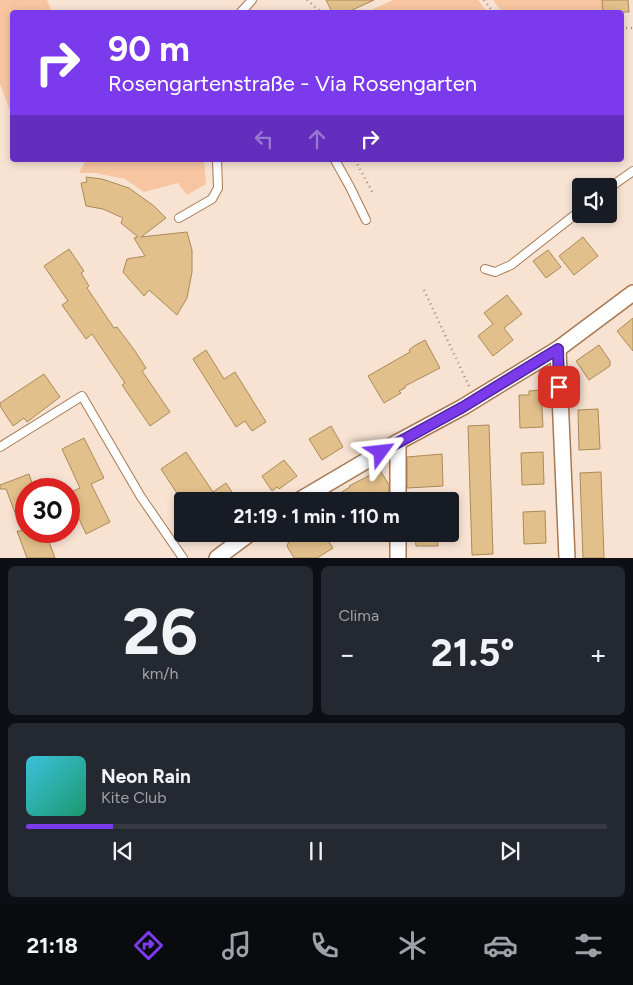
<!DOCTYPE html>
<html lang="it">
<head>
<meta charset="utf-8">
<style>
	:root { --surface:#171b24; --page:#242831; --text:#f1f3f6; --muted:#9ea1a6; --line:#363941; --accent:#7c3aed }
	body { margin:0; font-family:Figtree,sans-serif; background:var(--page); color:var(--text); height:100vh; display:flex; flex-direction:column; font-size:19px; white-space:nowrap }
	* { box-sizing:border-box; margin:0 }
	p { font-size:16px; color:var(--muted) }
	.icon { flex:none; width:28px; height:28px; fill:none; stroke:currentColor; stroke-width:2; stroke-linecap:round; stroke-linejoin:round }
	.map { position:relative; height:558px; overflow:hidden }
	.drawer { display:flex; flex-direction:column; gap:8px; padding:8px; background:#0d0f14; flex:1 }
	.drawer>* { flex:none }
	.hud { position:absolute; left:10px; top:10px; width:614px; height:152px; border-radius:5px; box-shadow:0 2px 8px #0003; background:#7c3aed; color:#fff; overflow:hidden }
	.buttons { position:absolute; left:572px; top:178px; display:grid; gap:10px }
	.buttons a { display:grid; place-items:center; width:45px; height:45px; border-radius:5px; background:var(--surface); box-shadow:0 2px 8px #0003; font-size:25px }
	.speed { position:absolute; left:15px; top:478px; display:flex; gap:10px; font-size:25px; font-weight:700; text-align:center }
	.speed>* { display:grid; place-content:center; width:65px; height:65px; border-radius:50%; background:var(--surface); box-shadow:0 2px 8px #0003; line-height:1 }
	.speed .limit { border:8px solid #d22; background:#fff; color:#111 }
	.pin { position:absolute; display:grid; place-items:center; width:42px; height:42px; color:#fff; margin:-21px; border-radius:10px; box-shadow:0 2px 8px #0006 }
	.me { position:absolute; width:55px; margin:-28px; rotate:60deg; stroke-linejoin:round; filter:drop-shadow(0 0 4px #0008) }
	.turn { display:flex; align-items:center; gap:18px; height:105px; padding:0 15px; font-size:22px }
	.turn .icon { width:65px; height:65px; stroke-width:2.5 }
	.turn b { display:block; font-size:35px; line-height:42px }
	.lanes { display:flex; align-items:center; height:48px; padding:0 15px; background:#0003; justify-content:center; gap:25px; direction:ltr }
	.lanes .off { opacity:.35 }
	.big { font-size:38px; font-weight:700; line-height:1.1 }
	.drawer .tile { flex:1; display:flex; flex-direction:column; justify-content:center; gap:8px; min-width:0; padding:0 18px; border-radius:8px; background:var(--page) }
	.drawer .dial { align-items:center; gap:0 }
	.dial b { font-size:65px; line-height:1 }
	.song { display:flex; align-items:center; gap:15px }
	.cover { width:60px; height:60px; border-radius:8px; background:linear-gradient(135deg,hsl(190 70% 55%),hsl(160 70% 35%)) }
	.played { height:5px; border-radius:2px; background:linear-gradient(90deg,var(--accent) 15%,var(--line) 15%) }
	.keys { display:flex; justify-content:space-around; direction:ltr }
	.heat { display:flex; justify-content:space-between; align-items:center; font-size:28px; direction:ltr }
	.drawer .tiles { flex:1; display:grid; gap:8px; grid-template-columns:1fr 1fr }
	.tile:last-child { grid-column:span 2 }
	.trip { position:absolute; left:174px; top:492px; width:285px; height:50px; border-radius:5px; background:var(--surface); box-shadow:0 2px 8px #0003; font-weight:700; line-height:50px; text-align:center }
	.menu { display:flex; height:80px; justify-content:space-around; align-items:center; background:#090b0e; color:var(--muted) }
	.menu .icon { width:35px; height:35px }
	.menu .selected { color:var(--accent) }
	.menu b { font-size:22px; color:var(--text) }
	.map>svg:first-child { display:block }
	.green { fill:#f7c6a1 }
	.building { fill:#e2c08b; stroke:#aa8a57 }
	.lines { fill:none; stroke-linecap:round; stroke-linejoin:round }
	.lane-casing { stroke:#a87953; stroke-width:10 }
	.street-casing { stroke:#a87953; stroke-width:18 }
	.path { stroke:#a08c7c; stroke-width:2.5; stroke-dasharray:1 4; stroke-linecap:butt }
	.lane { stroke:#fff; stroke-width:8 }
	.street { stroke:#fff; stroke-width:15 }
	.route-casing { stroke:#51269a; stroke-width:12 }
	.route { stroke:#7c3aed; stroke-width:9 }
</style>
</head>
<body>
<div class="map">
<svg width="633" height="558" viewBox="0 0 633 558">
	<rect width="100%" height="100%" fill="#f8e3d3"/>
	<g class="green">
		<path d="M0,0H47L52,12H12V115L0,84Z"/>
		<path d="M393,0H478L487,12H367Z"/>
		<path d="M493,0H602L603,12H502Z"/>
		<path d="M86,160H204L206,184L187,195L178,183L144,192L125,179L95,173H79Z"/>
	</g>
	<g class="building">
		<path d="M326,0H374L348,12H332Z"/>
		<path d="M602,0H628L629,12H603Z"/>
		<path d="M86,177L102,179L129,188L154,206L166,218L141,237L187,232L192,250V272L187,298L177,315L149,290L144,296L123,272L127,259L145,256L134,238L138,237L121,223L123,218L103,209L86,206L81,183L87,182Z"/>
		<path d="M583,237L598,256L574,275L559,256Z"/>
		<path d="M69,249L84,271L81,273L89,286L87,288L114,328L117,327L135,351L146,368L142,371L170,412L150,426L122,385L125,383L92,334L86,339L62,305L68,301L44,266Z"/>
		<path d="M548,250L561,267L546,278L533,261Z"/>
		<path d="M507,295L522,314L504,328L513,340L493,356L478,336L493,324L484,313Z"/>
		<path d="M633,318V351L617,331Z"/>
		<path d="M425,340L440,368L405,386V388L399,391L401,393L384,403L368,376L410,352L409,350L414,346Z"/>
		<path d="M599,345L610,361V366L589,380L576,361Z"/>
		<path d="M206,350L224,379L235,372L266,422L252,431L245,421L236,427L193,359Z"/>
		<path d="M44,374L60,397L27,422L24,418L13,426L0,406V403Z"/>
		<path d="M541,390L543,427L520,428L519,395H529V391Z"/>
		<path d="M598,409L600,449L579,450L578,410Z"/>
		<path d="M489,425L493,554L472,555L468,426Z"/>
		<path d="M331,426L343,447L322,460L309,439Z"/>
		<path d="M84,438L104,478L91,484L110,522L86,534L69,497V493L80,488L62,449Z"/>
		<path d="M186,452L213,492L226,483L238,501H182L161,469Z"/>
		<path d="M543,452L544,484L522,485L521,453Z"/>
		<path d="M442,454L443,486L407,488V457Z"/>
		<path d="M284,460L297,476L279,489L277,487L272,491L262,476Z"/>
		<path d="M380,470L389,485V494L376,501H327L350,487L349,486Z"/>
		<path d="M601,472L604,558H583L580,473Z"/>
		<path d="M29,474L34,489H26V531H45L55,558H27L17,531H22L6,489H0V485Z"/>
		<path d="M545,511L546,543L524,544L523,512Z"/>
		<path d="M301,534H324L333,548L317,558H294L287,546L289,541Z"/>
		<path d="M415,534H437L438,546H416Z"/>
	</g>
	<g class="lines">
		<g class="lane-casing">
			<g id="lane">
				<path d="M241,12L252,0"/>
				<path d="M335,160L350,187L366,220"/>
				<path d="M609,188L633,171"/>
				<path d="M179,218L212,199L218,188L217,160"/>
				<path d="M485,269L495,272L511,265L581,210"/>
				<path d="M0,447L82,396L141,497L183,558"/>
			</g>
		</g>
		<g class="street-casing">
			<g id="street">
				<path d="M558,349L567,558"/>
				<path d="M298,501L398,442L463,407L558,349L633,293"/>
				<path d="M398,501V442"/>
				<path d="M398,534V558"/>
				<path d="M217,558L249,534"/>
			</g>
		</g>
		<g class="path">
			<path d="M307,0L321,12"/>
			<path d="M484,0L493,12"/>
			<path d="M621,28H633"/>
			<path d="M355,160L374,195"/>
			<path d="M424,290L469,386"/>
		</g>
		<use href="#lane" class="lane"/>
		<use href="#street" class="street"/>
	</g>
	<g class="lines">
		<g class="route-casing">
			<path id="route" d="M381,452L463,407L558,349L559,387"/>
		</g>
		<use href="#route" class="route"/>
	</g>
</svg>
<div class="buttons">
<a><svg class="icon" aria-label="sound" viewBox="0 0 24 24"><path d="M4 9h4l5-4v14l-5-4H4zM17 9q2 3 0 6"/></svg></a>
</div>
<div class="speed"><div class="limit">30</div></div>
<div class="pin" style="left:559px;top:387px;background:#d93025"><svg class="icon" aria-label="arrive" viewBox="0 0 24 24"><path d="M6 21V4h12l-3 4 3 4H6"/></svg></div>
<svg class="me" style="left:381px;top:452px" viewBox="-20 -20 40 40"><path d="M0-17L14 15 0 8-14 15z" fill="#7c3aed" stroke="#fff" stroke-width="4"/></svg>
<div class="trip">21:19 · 1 min · 110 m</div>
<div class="hud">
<div class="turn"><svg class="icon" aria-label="right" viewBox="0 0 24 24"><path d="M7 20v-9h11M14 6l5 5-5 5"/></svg><div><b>90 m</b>Rosengartenstraße - Via Rosengarten</div></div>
<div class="lanes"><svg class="icon off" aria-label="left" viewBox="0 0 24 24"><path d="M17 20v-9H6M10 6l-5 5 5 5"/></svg><svg class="icon off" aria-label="ahead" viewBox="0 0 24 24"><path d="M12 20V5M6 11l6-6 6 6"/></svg><svg class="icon" aria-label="right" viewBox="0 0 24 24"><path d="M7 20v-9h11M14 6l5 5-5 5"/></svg></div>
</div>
</div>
<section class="drawer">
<div class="tiles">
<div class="tile dial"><b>26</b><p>km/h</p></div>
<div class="tile"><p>Clima</p>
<div class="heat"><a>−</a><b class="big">21.5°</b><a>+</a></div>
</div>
<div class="tile">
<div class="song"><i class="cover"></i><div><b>Neon Rain</b><p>Kite Club</p></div></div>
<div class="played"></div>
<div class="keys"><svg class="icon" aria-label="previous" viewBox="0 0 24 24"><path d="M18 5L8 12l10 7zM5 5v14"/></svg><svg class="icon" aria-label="pause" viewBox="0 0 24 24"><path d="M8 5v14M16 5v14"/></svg><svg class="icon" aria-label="next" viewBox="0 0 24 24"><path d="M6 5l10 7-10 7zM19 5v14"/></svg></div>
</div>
</div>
</section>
<nav class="menu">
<b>21:18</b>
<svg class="icon selected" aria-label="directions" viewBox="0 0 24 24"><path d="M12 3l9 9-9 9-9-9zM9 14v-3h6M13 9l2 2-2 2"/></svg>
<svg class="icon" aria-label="music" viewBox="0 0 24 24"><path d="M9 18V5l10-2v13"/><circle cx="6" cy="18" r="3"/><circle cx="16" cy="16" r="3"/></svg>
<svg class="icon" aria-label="phone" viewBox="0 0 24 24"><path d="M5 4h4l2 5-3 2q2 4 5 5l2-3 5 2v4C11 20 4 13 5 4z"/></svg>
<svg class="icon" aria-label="climate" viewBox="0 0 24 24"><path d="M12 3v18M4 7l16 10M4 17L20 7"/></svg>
<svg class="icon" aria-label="car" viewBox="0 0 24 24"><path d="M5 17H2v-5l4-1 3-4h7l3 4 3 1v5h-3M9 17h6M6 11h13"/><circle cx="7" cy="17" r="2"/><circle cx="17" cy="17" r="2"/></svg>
<svg class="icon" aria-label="filters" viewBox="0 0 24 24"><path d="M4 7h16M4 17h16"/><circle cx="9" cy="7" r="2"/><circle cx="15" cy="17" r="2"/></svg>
</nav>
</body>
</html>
